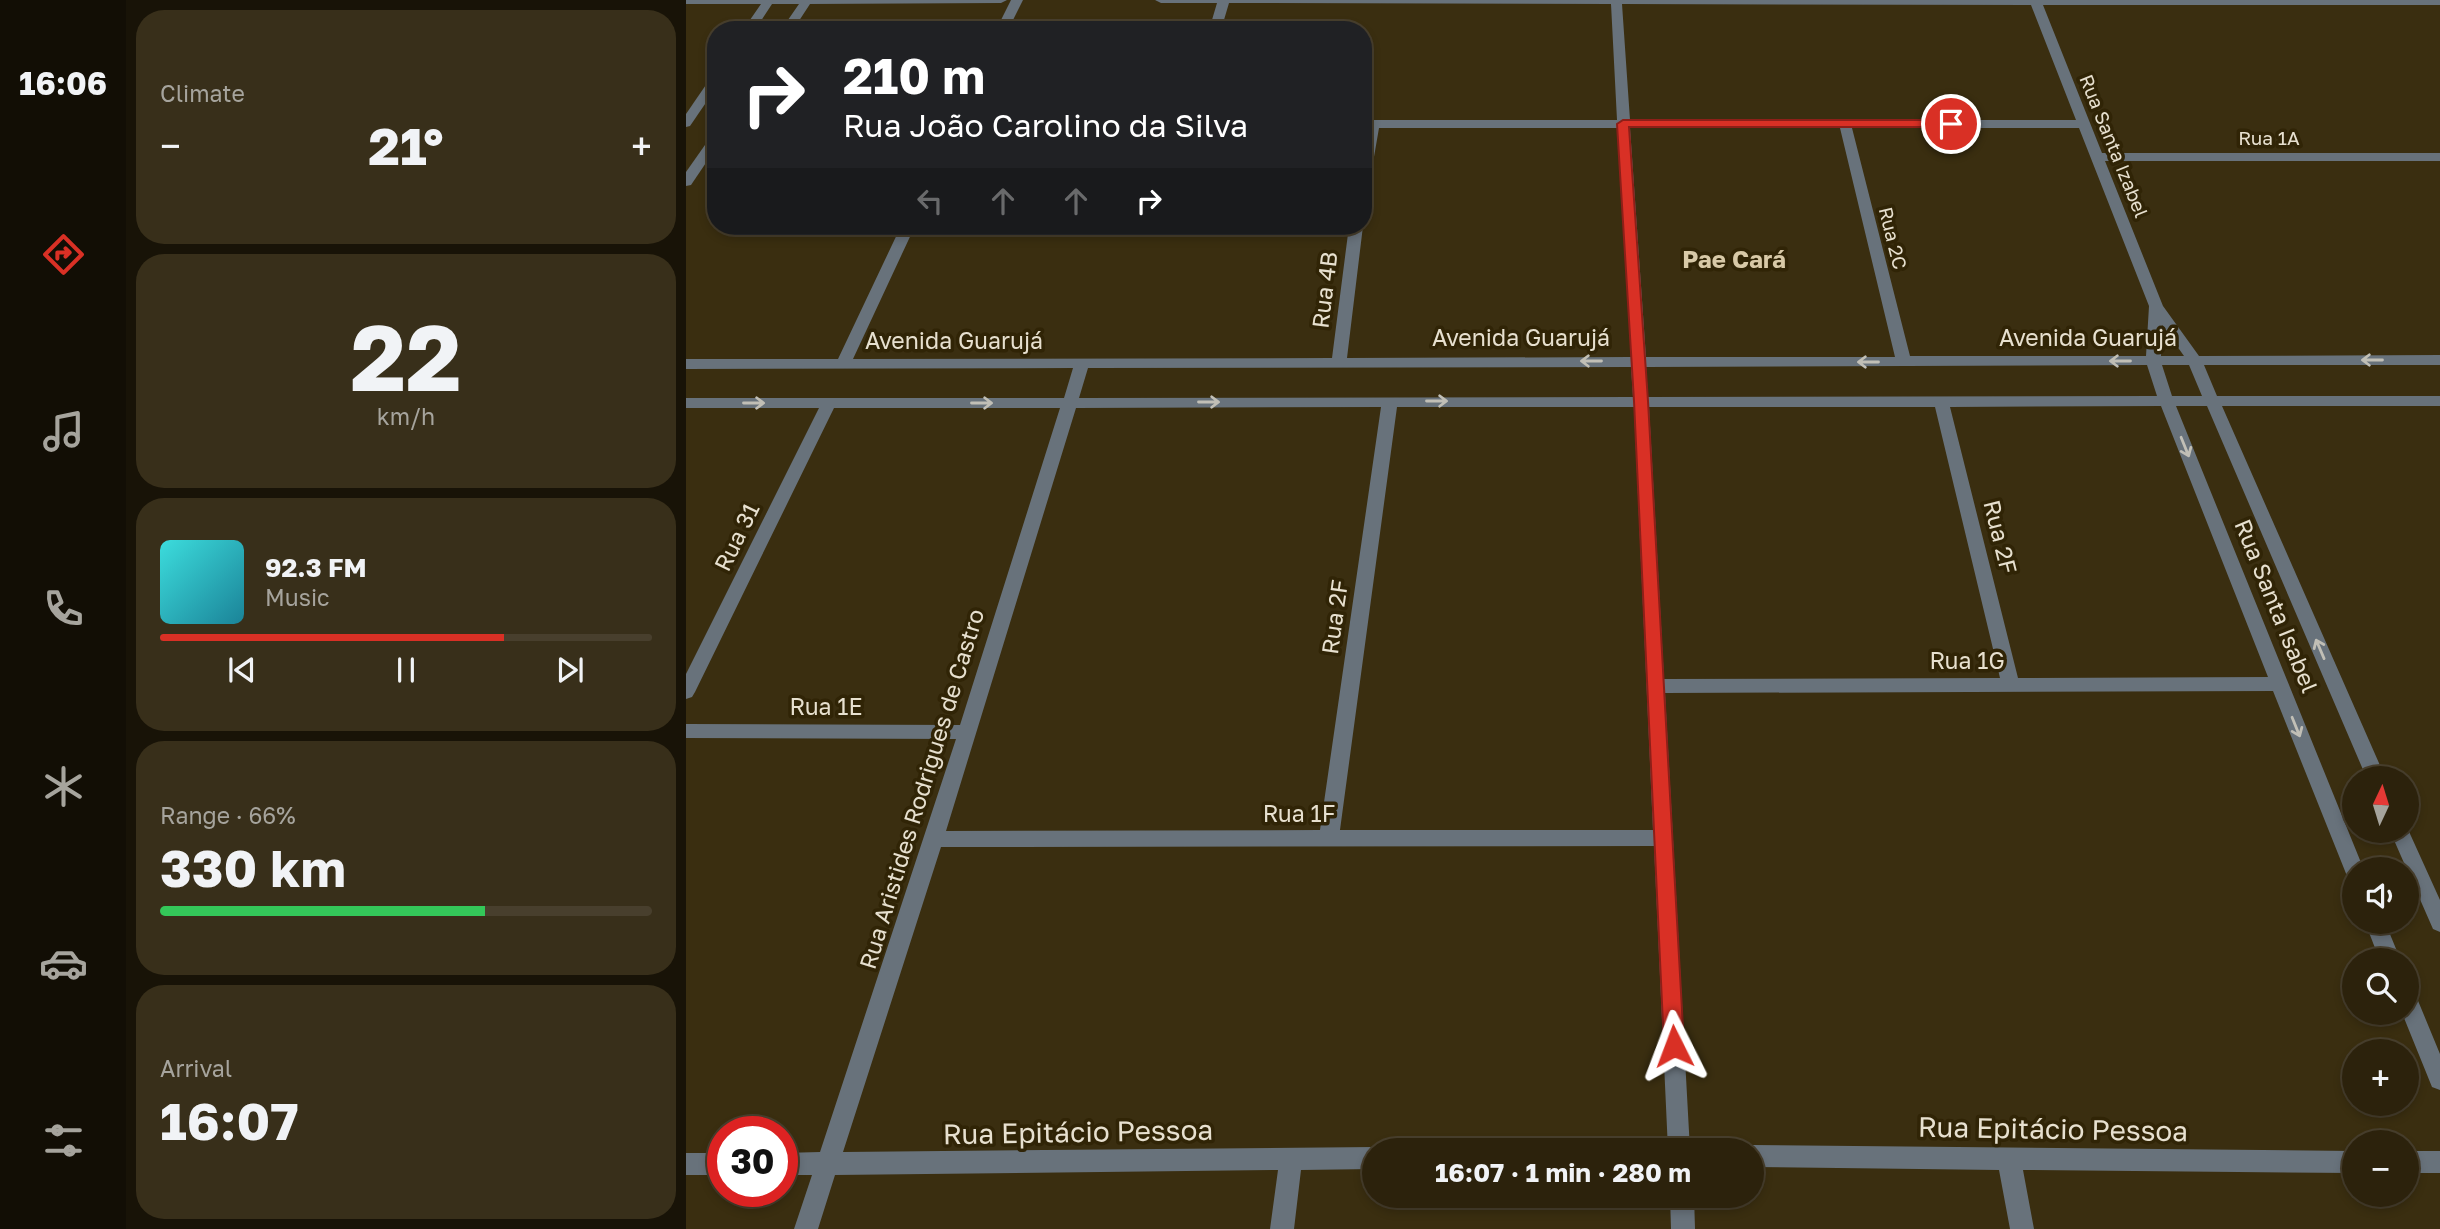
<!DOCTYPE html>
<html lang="en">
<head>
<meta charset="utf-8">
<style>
	:root { --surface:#2c220c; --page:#382f1a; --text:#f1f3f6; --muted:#a6a49d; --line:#483f2d; --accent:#d93025 }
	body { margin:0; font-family:"Golos Text",sans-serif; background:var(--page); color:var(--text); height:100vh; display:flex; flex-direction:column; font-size:26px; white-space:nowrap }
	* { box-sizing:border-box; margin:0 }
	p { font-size:23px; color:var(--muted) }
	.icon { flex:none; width:38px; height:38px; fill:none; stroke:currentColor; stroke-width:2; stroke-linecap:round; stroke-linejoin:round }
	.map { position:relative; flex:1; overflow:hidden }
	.details { display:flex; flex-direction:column; gap:10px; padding:10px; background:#181307; width:560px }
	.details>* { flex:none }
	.guide { position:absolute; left:21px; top:21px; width:665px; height:214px; border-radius:28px; box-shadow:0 4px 10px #0003,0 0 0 2px var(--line); background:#202124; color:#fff; overflow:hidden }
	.needle { width:46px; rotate:4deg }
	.controls { position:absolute; left:1656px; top:766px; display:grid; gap:14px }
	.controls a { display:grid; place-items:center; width:77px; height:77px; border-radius:50%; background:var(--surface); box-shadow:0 4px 10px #0003,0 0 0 2px var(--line); font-size:35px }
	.speed { position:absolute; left:21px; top:1116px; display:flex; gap:14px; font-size:35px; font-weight:700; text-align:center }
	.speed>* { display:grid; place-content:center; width:91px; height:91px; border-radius:50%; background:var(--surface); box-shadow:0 4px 10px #0003,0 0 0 2px var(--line); line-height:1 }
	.speed .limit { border:10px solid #d22; background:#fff; color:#111 }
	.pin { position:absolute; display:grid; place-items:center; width:60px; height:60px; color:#fff; margin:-30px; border:4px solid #fff; border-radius:50%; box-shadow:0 2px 7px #0007 }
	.me { position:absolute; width:77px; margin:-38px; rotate:357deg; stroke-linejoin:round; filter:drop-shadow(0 0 5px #0008) }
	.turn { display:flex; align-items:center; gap:24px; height:147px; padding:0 21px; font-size:32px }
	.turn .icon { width:91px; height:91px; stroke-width:2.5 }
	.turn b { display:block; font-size:49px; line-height:60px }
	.lanes { display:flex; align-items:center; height:66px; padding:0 21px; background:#0003; justify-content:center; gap:35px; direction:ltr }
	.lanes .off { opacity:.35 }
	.big { font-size:52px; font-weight:700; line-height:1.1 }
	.details .widget { flex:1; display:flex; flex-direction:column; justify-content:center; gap:10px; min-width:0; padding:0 24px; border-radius:28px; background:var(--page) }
	.details .dial { align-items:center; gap:0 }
	.dial b { font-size:91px; line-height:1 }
	.song { display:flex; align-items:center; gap:21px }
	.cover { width:84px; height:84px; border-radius:10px; background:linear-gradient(135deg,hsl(180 70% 55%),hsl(190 70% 35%)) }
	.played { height:7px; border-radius:4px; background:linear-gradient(90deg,var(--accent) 70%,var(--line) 70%) }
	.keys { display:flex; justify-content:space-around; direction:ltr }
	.heat { display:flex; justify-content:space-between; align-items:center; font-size:38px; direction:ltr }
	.charge { height:10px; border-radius:5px; background:linear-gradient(90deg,#34c759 66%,var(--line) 0) }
	.trip { position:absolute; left:676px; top:1138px; width:402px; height:70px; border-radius:35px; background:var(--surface); box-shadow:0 4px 10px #0003,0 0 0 2px var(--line); font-weight:700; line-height:70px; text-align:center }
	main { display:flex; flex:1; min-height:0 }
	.tab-bar { display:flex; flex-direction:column; width:126px; justify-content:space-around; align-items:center; background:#120e05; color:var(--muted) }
	.tab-bar .icon { width:49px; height:49px }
	.tab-bar .current { color:var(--accent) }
	.tab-bar b { font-size:32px; color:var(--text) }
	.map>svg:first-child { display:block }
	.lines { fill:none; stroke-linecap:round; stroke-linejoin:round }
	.minor { fill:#68727b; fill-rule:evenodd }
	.oneway { stroke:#c1bfb6 }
	.route { fill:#d93025; stroke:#8d1f18; stroke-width:2 }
	.labels { text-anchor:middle; stroke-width:7; stroke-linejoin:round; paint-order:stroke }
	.far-street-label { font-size:19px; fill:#e7e0cf; stroke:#302406 }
	.street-label { font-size:23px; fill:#e7e0cf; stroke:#302406 }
	.far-district-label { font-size:24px; font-weight:bold; fill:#d8c9a7; stroke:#302406 }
	.near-street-label { font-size:28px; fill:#e7e0cf; stroke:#302406 }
</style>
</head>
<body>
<main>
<nav class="tab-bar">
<b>16:06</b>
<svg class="icon current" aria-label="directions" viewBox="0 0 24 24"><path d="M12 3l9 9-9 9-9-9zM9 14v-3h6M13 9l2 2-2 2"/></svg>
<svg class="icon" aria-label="music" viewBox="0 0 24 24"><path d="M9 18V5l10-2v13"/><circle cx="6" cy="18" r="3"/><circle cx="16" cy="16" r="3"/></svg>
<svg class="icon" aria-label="phone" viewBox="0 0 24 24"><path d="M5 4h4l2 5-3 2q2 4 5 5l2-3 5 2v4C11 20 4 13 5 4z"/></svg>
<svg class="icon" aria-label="climate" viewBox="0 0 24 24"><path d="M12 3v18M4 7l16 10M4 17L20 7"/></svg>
<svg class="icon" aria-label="car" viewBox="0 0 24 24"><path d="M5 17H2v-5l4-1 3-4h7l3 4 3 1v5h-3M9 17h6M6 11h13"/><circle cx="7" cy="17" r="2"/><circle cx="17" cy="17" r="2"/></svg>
<svg class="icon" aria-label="filters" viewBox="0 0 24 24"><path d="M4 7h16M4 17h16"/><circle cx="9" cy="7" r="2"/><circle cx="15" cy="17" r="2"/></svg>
</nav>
<section class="details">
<div class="widget"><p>Climate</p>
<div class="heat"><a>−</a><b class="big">21°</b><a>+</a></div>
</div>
<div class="widget dial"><b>22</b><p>km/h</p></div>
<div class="widget">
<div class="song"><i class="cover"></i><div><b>92.3 FM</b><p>Music</p></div></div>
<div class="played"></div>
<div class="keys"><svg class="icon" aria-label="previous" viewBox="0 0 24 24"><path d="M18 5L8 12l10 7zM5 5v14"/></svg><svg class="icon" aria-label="pause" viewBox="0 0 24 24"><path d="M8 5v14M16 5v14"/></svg><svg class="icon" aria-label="next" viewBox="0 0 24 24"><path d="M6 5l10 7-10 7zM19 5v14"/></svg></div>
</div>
<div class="widget"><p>Range · 66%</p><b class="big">330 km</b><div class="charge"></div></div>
<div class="widget"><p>Arrival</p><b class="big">16:07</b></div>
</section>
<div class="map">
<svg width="1754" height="1229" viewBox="0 0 1754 1229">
	<rect width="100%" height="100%" fill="#3a2e10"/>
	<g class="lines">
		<g class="minor">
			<path d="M0,0H321L315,3L124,4L107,30H95L113,4H86L69,30H57L75,4H0Z"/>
			<path d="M325,0H337L322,30H310Z"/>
			<path d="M469,0H1754V5H1357L1416,153H1754V161H1419L1477,306L1513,356L1754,355V365H1518L1531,396H1754V406H1536L1700,779H1681L1521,406H1490L1678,870H1668V878L1661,876L1587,691L979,693L1004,1150H982L968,846L255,847L157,1152L688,1147L695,1150H688V1169L615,1170L608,1229H584L592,1170L149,1175L132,1229H108L126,1175H96V1153L134,1152L270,739L0,738V724L274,725L374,408H148L9,692L6,697L0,699V674L133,408H0V398H378L387,368L0,369V359H152L215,226H229L167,359L646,358L663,226H677L661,358L945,357L932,128H693L684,180L677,184L680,128H677V120H931L925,4L543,3L535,30H523L531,3H475ZM936,4L1345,5L1390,120H944ZM944,128H1154L1209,357H960ZM1166,128H1393L1463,306L1460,356H1224ZM1476,325L1498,356H1475ZM1461,365L1471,396L962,397L960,367ZM1476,365H1503L1516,396H1486ZM945,367L947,397L393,398L402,368ZM1475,406L1582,677L1332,678L1264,407ZM695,407L634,830L260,831L390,408ZM711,407H948L967,830H654ZM963,407H1249L1314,678L978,679Z"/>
			<path d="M30,75V88L4,126L0,127V114L26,76Z"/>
			<path d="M30,134V148L5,185L0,186V172L26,135Z"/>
			<path d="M1720,825L1754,900V932L1747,929L1704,831H1720Z"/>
			<path d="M1679,922H1699L1715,961H1694Z"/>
			<path d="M1720,988L1728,991L1754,1054V1090L1746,1087L1716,1013H1720Z"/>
			<path d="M1066,1145L1668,1151V1173L1337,1170L1348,1229H1324L1313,1170L1066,1167V1150H1057Z"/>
			<rect x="1720" y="1151" width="34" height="22"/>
			<rect x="0" y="1153" width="37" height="22"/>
			<path d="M984,1195H1008L1009,1229H985Z"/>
		</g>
	</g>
	<defs><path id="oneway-shaft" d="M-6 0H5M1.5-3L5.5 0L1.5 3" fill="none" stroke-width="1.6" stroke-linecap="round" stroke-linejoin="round" transform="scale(1.75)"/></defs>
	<g class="oneway">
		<use href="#oneway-shaft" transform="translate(1686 360) rotate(180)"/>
		<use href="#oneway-shaft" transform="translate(905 361) rotate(-180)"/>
		<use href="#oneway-shaft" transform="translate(1434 361) rotate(180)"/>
		<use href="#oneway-shaft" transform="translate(1182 362) rotate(-180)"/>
		<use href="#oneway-shaft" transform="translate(751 401)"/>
		<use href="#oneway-shaft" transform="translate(523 402)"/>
		<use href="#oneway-shaft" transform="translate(68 403)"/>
		<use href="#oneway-shaft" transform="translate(296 403)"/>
		<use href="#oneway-shaft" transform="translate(1499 447) rotate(68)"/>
		<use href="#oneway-shaft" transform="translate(1634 649) rotate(-113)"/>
		<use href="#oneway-shaft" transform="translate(1610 727) rotate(68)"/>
	</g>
	<path class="route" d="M937,120H1265L1271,124L1265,127H943L962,401L998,1046L995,1053L988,1055L981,1053L978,1046L948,401L931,124Z"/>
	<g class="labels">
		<g class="far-street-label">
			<text x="1583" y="145">Rua 1A</text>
			<text transform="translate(1428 146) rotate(68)" y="7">Rua Santa Izabel</text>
			<text transform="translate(1207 238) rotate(76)" y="7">Rua 2C</text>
		</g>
		<g class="street-label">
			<text transform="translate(639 290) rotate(-83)" y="8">Rua 4B</text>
			<text x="835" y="346">Avenida Guarujá</text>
			<text x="1402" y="346">Avenida Guarujá</text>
			<text x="268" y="349">Avenida Guarujá</text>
			<text transform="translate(51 537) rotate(-64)" y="8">Rua 31</text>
			<text transform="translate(1314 537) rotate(76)" y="8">Rua 2F</text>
			<text transform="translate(1590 606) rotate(68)" y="8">Rua Santa Isabel</text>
			<text transform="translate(649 617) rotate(-82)" y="8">Rua 2F</text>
			<text x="1281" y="669">Rua 1G</text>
			<text x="140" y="715">Rua 1E</text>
			<text transform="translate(236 789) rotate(-73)" y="8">Rua Aristides Rodrigues de Castro</text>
			<text x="613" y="822">Rua 1F</text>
		</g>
		<g class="far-district-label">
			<text x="1048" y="268">Pae Cará</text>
		</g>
		<g class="near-street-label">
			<text transform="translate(1367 1129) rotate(1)" y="10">Rua Epitácio Pessoa</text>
			<text transform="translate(392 1132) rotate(-1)" y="10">Rua Epitácio Pessoa</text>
		</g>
	</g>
</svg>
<div class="controls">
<a><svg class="needle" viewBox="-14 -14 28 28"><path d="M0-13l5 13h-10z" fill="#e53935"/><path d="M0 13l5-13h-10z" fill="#a6a49d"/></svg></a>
<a><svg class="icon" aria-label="sound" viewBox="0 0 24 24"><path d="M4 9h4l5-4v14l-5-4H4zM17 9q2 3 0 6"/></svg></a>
<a><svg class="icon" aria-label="search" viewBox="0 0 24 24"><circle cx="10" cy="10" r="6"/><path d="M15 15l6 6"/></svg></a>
<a>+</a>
<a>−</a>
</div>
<div class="speed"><div class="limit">30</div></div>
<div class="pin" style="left:1265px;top:124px;background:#d93025"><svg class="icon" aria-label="arrive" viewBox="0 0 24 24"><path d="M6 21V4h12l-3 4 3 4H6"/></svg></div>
<svg class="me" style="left:988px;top:1046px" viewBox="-20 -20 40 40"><path d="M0-17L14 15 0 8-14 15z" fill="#d93025" stroke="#fff" stroke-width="4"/></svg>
<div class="trip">16:07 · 1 min · 280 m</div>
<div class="guide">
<div class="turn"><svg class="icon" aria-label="right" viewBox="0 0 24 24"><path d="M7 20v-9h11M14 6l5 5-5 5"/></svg><div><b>210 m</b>Rua João Carolino da Silva</div></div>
<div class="lanes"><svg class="icon off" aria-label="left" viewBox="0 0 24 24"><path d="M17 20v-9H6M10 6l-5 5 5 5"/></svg><svg class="icon off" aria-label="ahead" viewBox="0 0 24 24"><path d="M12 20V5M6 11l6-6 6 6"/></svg><svg class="icon off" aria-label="ahead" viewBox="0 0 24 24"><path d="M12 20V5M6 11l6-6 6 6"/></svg><svg class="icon" aria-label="right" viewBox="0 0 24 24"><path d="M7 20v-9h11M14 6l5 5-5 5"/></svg></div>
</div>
</div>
</main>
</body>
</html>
